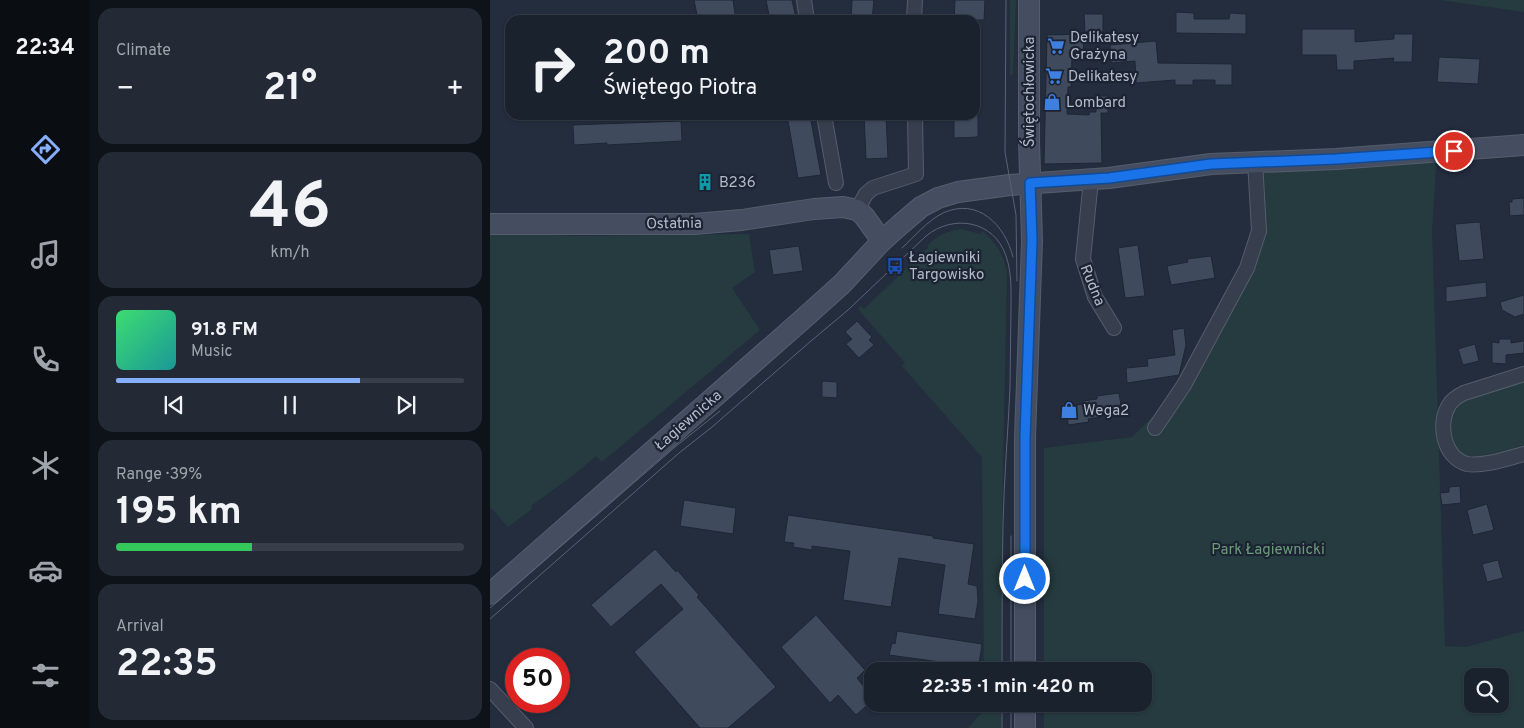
<!DOCTYPE html>
<html lang="en">
<head>
<meta charset="utf-8">
<style>
	:root { --surface:#1a222e; --page:#232a36; --text:#f1f3f6; --muted:#9fa4aa; --line:#383f4a; --accent:#86aefb }
	body { margin:0; font-family:Overpass,sans-serif; background:var(--page); color:var(--text); height:100vh; display:flex; flex-direction:column; font-size:19px; white-space:nowrap }
	* { box-sizing:border-box; margin:0 }
	p { font-size:16px; color:var(--muted) }
	.icon { flex:none; width:28px; height:28px; fill:none; stroke:currentColor; stroke-width:2; stroke-linecap:round; stroke-linejoin:round }
	.map { position:relative; flex:1; overflow:hidden }
	.panel { display:flex; flex-direction:column; gap:8px; padding:8px; background:#0e1319; width:400px }
	.panel>* { flex:none }
	.hud { position:absolute; left:15px; top:15px; width:475px; height:105px; border-radius:15px; box-shadow:0 1px 4px #0004,0 0 0 1px var(--line); background:#1a222e; color:var(--text); overflow:hidden }
	.controls { position:absolute; left:974px; top:668px; display:grid; gap:10px }
	.controls a { display:grid; place-items:center; width:45px; height:45px; border-radius:10px; background:var(--surface); box-shadow:0 1px 4px #0004,0 0 0 1px var(--line); font-size:25px }
	.speed { position:absolute; left:15px; top:648px; display:flex; gap:10px; font-size:25px; font-weight:700; text-align:center }
	.speed>* { display:grid; place-content:center; width:65px; height:65px; border-radius:50%; background:var(--surface); box-shadow:0 1px 4px #0004,0 0 0 1px var(--line); line-height:1 }
	.speed .limit { border:8px solid #d22; background:#fff; color:#111 }
	.pin { position:absolute; display:grid; place-items:center; width:42px; height:42px; color:#fff; margin:-21px; border:2px solid #fff; border-radius:50%; box-shadow:0 1px 5px #0007 }
	.me { position:absolute; width:55px; margin:-28px; rotate:0deg; stroke-linejoin:round; filter:drop-shadow(0 0 4px #0008) }
	.turn { display:flex; align-items:center; gap:18px; height:105px; padding:0 15px; font-size:22px }
	.turn .icon { width:65px; height:65px; stroke-width:2.5 }
	.turn b { display:block; font-size:35px; line-height:42px }
	.big { font-size:38px; font-weight:700; line-height:1.1 }
	.panel .widget { flex:1; display:flex; flex-direction:column; justify-content:center; gap:8px; min-width:0; padding:0 18px; border-radius:15px; background:var(--page) }
	.panel .dial { align-items:center; gap:0 }
	.dial b { font-size:65px; line-height:1 }
	.song { display:flex; align-items:center; gap:15px }
	.cover { width:60px; height:60px; border-radius:8px; background:linear-gradient(135deg,hsl(140 70% 55%),hsl(180 70% 35%)) }
	.played { height:5px; border-radius:2px; background:linear-gradient(90deg,var(--accent) 70%,var(--line) 70%) }
	.keys { display:flex; justify-content:space-around; direction:ltr }
	.heat { display:flex; justify-content:space-between; align-items:center; font-size:28px; direction:ltr }
	.charge { height:8px; border-radius:4px; background:linear-gradient(90deg,#34c759 39%,var(--line) 0) }
	.trip { position:absolute; left:374px; top:662px; width:288px; height:50px; border-radius:15px; background:var(--surface); box-shadow:0 1px 4px #0004,0 0 0 1px var(--line); font-weight:700; line-height:50px; text-align:center }
	main { display:flex; flex:1; min-height:0 }
	.dock { display:flex; flex-direction:column; width:90px; justify-content:space-around; align-items:center; background:#0a0e12; color:var(--muted) }
	.dock .icon { width:35px; height:35px }
	.dock .current { color:var(--accent) }
	.dock b { font-size:22px; color:var(--text) }
	.map>svg:first-child { display:block }
	.green { fill:#253b3f; fill-rule:evenodd }
	.building { fill:#3f4b5d; stroke:#1e2635 }
	.lines { fill:none; stroke-linecap:round; stroke-linejoin:round }
	.street-casing { stroke:#555d6c; stroke-width:16 }
	.secondary-casing { stroke:#555d6c; stroke-width:22 }
	.street { stroke:#373f4e; stroke-width:14 }
	.secondary { stroke:#454e61; stroke-width:20 }
	.tram { stroke:#596375; stroke-width:1 }
	.route-casing { stroke:#114b97; stroke-width:12 }
	.route { stroke:#1a73e8; stroke-width:9 }
	.labels { text-anchor:middle; stroke-width:4.5; stroke-linejoin:round; paint-order:stroke }
	.poi-label { font-size:15px; fill:#b3bac9; stroke:#1c2433; text-anchor:start }
	.street-label { font-size:15px; fill:#b3bac9; stroke:#1c2433 }
	.park-label { font-size:15px; fill:#699b77; stroke:#1c2433 }
</style>
</head>
<body>
<main>
<nav class="dock">
<b>22:34</b>
<svg class="icon current" aria-label="directions" viewBox="0 0 24 24"><path d="M12 3l9 9-9 9-9-9zM9 14v-3h6M13 9l2 2-2 2"/></svg>
<svg class="icon" aria-label="music" viewBox="0 0 24 24"><path d="M9 18V5l10-2v13"/><circle cx="6" cy="18" r="3"/><circle cx="16" cy="16" r="3"/></svg>
<svg class="icon" aria-label="phone" viewBox="0 0 24 24"><path d="M5 4h4l2 5-3 2q2 4 5 5l2-3 5 2v4C11 20 4 13 5 4z"/></svg>
<svg class="icon" aria-label="climate" viewBox="0 0 24 24"><path d="M12 3v18M4 7l16 10M4 17L20 7"/></svg>
<svg class="icon" aria-label="car" viewBox="0 0 24 24"><path d="M5 17H2v-5l4-1 3-4h7l3 4 3 1v5h-3M9 17h6M6 11h13"/><circle cx="7" cy="17" r="2"/><circle cx="17" cy="17" r="2"/></svg>
<svg class="icon" aria-label="filters" viewBox="0 0 24 24"><path d="M4 7h16M4 17h16"/><circle cx="9" cy="7" r="2"/><circle cx="15" cy="17" r="2"/></svg>
</nav>
<section class="panel">
<div class="widget"><p>Climate</p>
<div class="heat"><a>−</a><b class="big">21°</b><a>+</a></div>
</div>
<div class="widget dial"><b>46</b><p>km/h</p></div>
<div class="widget">
<div class="song"><i class="cover"></i><div><b>91.8 FM</b><p>Music</p></div></div>
<div class="played"></div>
<div class="keys"><svg class="icon" aria-label="previous" viewBox="0 0 24 24"><path d="M18 5L8 12l10 7zM5 5v14"/></svg><svg class="icon" aria-label="pause" viewBox="0 0 24 24"><path d="M8 5v14M16 5v14"/></svg><svg class="icon" aria-label="next" viewBox="0 0 24 24"><path d="M6 5l10 7-10 7zM19 5v14"/></svg></div>
</div>
<div class="widget"><p>Range · 39%</p><b class="big">195 km</b><div class="charge"></div></div>
<div class="widget"><p>Arrival</p><b class="big">22:35</b></div>
</section>
<div class="map">
<svg width="1034" height="728" viewBox="0 0 1034 728">
	<rect width="100%" height="100%" fill="#232d3e"/>
	<g class="green">
		<path d="M520,0H526L523,75H520Z"/>
		<path d="M950,0H1034V12Z"/>
		<path d="M947,152L942,230L955,646L976,647L1034,631V728H554V704H652V671H554V448L642,437L694,385L766,237L765,161ZM982,676H1010V704H982Z"/>
		<path d="M472,229L490,234L492,231C507,243 514,255 517,273L512,522L511,671H494L492,457L412,366L415,363L368,309L370,306L374,309L438,248L437,246C447,235 457,231 472,229Z"/>
		<path d="M12,233L88,236L259,234L265,272L242,288L270,330L112,462L106,456L86,473L41,506L42,509L18,527L0,507V234Z"/>
		<path d="M1034,374V454L993,464L961,453L959,406Z"/>
		<path d="M495,704H511V728H478L495,709Z"/>
	</g>
	<g class="building">
		<path d="M204,0H243L246,20H208Z"/>
		<path d="M276,0H302L306,18L296,20H280Z"/>
		<path d="M362,0H384L382,20H361Z"/>
		<path d="M465,0H495L494,20H464Z"/>
		<path d="M686,12L704,13V19H739L740,13L756,14V34L686,33Z"/>
		<path d="M594,14H613V32H595Z"/>
		<path d="M812,29H865V42L904,39V34H923L922,62H903L904,58L864,61V70H847L846,55H812Z"/>
		<path d="M593,34L594,56H582L581,87H578L577,114L599,115L600,112H606V96H618V113H611L612,163L554,164L557,35Z"/>
		<path d="M666,41L668,63L742,64V85H725V80H703V85H685V80L646,83L645,61L621,63L620,45Z"/>
		<path d="M949,57L990,59L988,84L947,82Z"/>
		<path d="M297,115H320L331,175L308,178Z"/>
		<path d="M374,115H396L398,158L376,159Z"/>
		<path d="M464,115H488V137L464,138Z"/>
		<path d="M191,121L192,141L117,145V143L84,145L83,125Z"/>
		<path d="M1034,198V215L1020,216L1019,202H1022V199Z"/>
		<path d="M990,222L994,259L969,261L965,224Z"/>
		<path d="M648,245L655,296L635,298L628,248Z"/>
		<path d="M309,246L313,271L283,275L279,250Z"/>
		<path d="M721,256L725,278L681,285L677,266L698,262L697,259Z"/>
		<path d="M996,282L997,297L956,302V287Z"/>
		<path d="M1034,295V314L1025,317L1012,310L1010,302Z"/>
		<path d="M367,321L382,337L379,340L384,345L369,358L356,344L362,339L355,332Z"/>
		<path d="M694,328L696,345L689,375L637,383L636,368L658,366L657,359L685,355L682,330Z"/>
		<path d="M1009,339H1021V343L1034,341V353L1016,355V364L1002,363V342L1009,343Z"/>
		<path d="M985,344L989,361L973,365L968,349Z"/>
		<path d="M332,381L347,382V398L332,397Z"/>
		<path d="M629,393L632,411L610,414L611,417L598,419L599,422L578,425L577,406L594,404L593,401L607,399V396Z"/>
		<path d="M970,486L971,503L952,505L950,493L959,492V487Z"/>
		<path d="M194,500L246,508L243,534L190,526Z"/>
		<path d="M997,504L1004,530L983,535L977,510Z"/>
		<path d="M298,515L443,536V538L484,544L478,584L487,586L488,601L485,619L448,614L455,565L409,558L401,607L353,600L360,551L322,546V550L303,547L304,543L294,542Z"/>
		<path d="M165,549L186,572L187,570L209,595L207,597L286,687L238,728H210L144,652L193,609L171,584L121,627L101,605Z"/>
		<path d="M1008,560L1013,578L997,582L992,564Z"/>
		<path d="M326,615L375,670L367,678L382,697V701L366,715L348,695L340,703L291,647Z"/>
		<path d="M407,631L492,644L488,671H464L465,664L399,655L402,643L405,644Z"/>
	</g>
	<g class="lines">
		<g class="street-casing">
			<g id="street">
				<path d="M314,0L317,20"/>
				<path d="M424,20L425,0"/>
				<path d="M334,115L346,183"/>
				<path d="M601,180L593,259L605,297L624,328"/>
				<path d="M367,210L376,194L383,188L426,174L425,115"/>
				<path d="M1034,374L974,393C968,396 962,400 959,405C947,424 954,458 977,464C993,467 1018,458 1034,454"/>
				<path d="M665,428L694,385L757,268L769,231L765,161"/>
				<path d="M0,689L36,728"/>
			</g>
		</g>
		<g class="secondary-casing">
			<g id="secondary">
				<path d="M0,224H204L252,220L324,209L353,207L367,210L374,216L392,241"/>
				<path d="M0,594L313,319L352,284L392,241L411,224L431,207L448,198L468,192L520,185L619,178L721,164L846,159L1034,145"/>
				<path d="M535,671V438L542,241L539,141V0"/>
				<path d="M535,728V704"/>
			</g>
		</g>
		<use href="#street" class="street"/>
		<use href="#secondary" class="secondary"/>
		<g class="tram">
			<path d="M516,0L515,152L526,215L527,281"/>
			<path d="M412,248C425,236 437,221 453,213C488,197 515,225 523,257"/>
			<path d="M521,536V671"/>
			<path d="M0,608L185,447L230,411"/>
			<path d="M0,619L189,453L222,427L321,341L358,310L436,236C463,214 504,220 516,256C522,273 521,291 521,308C521,335 520,361 520,388C518,433 514,478 513,524C512,573 512,622 512,671"/>
			<path d="M512,728V704"/>
			<path d="M521,728V704"/>
		</g>
	</g>
	<g class="lines">
		<g class="route-casing">
			<path id="route" d="M535,579V438L542,240L540,183L619,178L721,164L846,159L964,151"/>
		</g>
		<use href="#route" class="route"/>
	</g>
	<defs>
		<g id="supermarket-bare" transform="scale(1.35)"><path d="M-6-5.5h2.5l.6 2H6L4.5 2H-2.5L-4.4-4H-6ZM-1.5 3.2a1.3 1.3 0 1 0 .1 0ZM3 3.2a1.3 1.3 0 1 0 .1 0Z" fill="#3f7fe0" stroke="#1c2433" stroke-width="2.5" paint-order="stroke"/></g>
		<g id="shop-bare" transform="scale(1.35)"><path d="M-5-2.5h2.3a2.7 3.5 0 0 1 5.4 0H5L5.5 6h-11ZM-1.5-2.5h3a1.5 2.3 0 0 0-3 0Z" fill="#3f7fe0" stroke="#1c2433" stroke-width="2.5" paint-order="stroke"/></g>
		<g id="building-bare" transform="scale(1.35)"><path d="M-4-6H4V6H1V3H-1V6H-4ZM-2.5-4.3h1.7v1.8h-1.7ZM.8-4.3h1.7v1.8H.8ZM-2.5-1h1.7V.8h-1.7ZM.8-1h1.7V.8H.8Z" fill="#0f9aa8" stroke="#1c2433" stroke-width="2.5" paint-order="stroke"/></g>
		<g id="bus-bare" transform="scale(1.35)"><path d="M-5-6H5V4H4V6H2V4H-2V6H-4V4H-5ZM-3.5-4V0h7V-4ZM-3.5 1.2v1.5H-2V1.2ZM2 1.2v1.5H3.5V1.2Z" fill="#1a4fb4" stroke="#1c2433" stroke-width="2.5" paint-order="stroke"/></g>
	</defs>
	<g fill-rule="evenodd">
		<use href="#supermarket-bare" x="566" y="46"/>
		<use href="#supermarket-bare" x="564" y="76"/>
		<use href="#shop-bare" x="562" y="102"/>
		<use href="#building-bare" x="215" y="182"/>
		<use href="#bus-bare" x="405" y="266"/>
		<use href="#shop-bare" x="579" y="410"/>
	</g>
	<g class="labels">
		<g class="poi-label">
			<text x="580" y="42">Delikatesy<tspan x="580" dy="17">Grażyna</tspan></text>
			<text x="578" y="81">Delikatesy</text>
			<text x="576" y="107">Lombard</text>
			<text x="229" y="187">B236</text>
			<text x="419" y="262">Łagiewniki<tspan x="419" dy="17">Targowisko</tspan></text>
			<text x="593" y="415">Wega2</text>
		</g>
		<g class="street-label">
			<text transform="translate(539 92) rotate(-90)" y="5">Świętochłowicka</text>
			<text transform="translate(184 223) rotate(-1)" y="5">Ostatnia</text>
			<text transform="translate(603 285) rotate(68)" y="5">Rudna</text>
			<text transform="translate(198 420) rotate(-41)" y="5">Łagiewnicka</text>
		</g>
		<g class="park-label">
			<text x="778" y="554">Park Łagiewnicki</text>
		</g>
	</g>
</svg>
<div class="controls">
<a><svg class="icon" aria-label="search" viewBox="0 0 24 24"><circle cx="10" cy="10" r="6"/><path d="M15 15l6 6"/></svg></a>
</div>
<div class="speed"><div class="limit">50</div></div>
<div class="pin" style="left:964px;top:151px;background:#d93025"><svg class="icon" aria-label="arrive" viewBox="0 0 24 24"><path d="M6 21V4h12l-3 4 3 4H6"/></svg></div>
<svg class="me" style="left:535px;top:579px" viewBox="-20 -20 40 40"><circle r="17" fill="#1a73e8" stroke="#fff" stroke-width="3"/><path d="M0-11L8 9 0 5-8 9z" fill="#fff"/></svg>
<div class="trip">22:35 · 1 min · 420 m</div>
<div class="hud">
<div class="turn"><svg class="icon" aria-label="right" viewBox="0 0 24 24"><path d="M7 20v-9h11M14 6l5 5-5 5"/></svg><div><b>200 m</b>Świętego Piotra</div></div>
</div>
</div>
</main>
</body>
</html>
